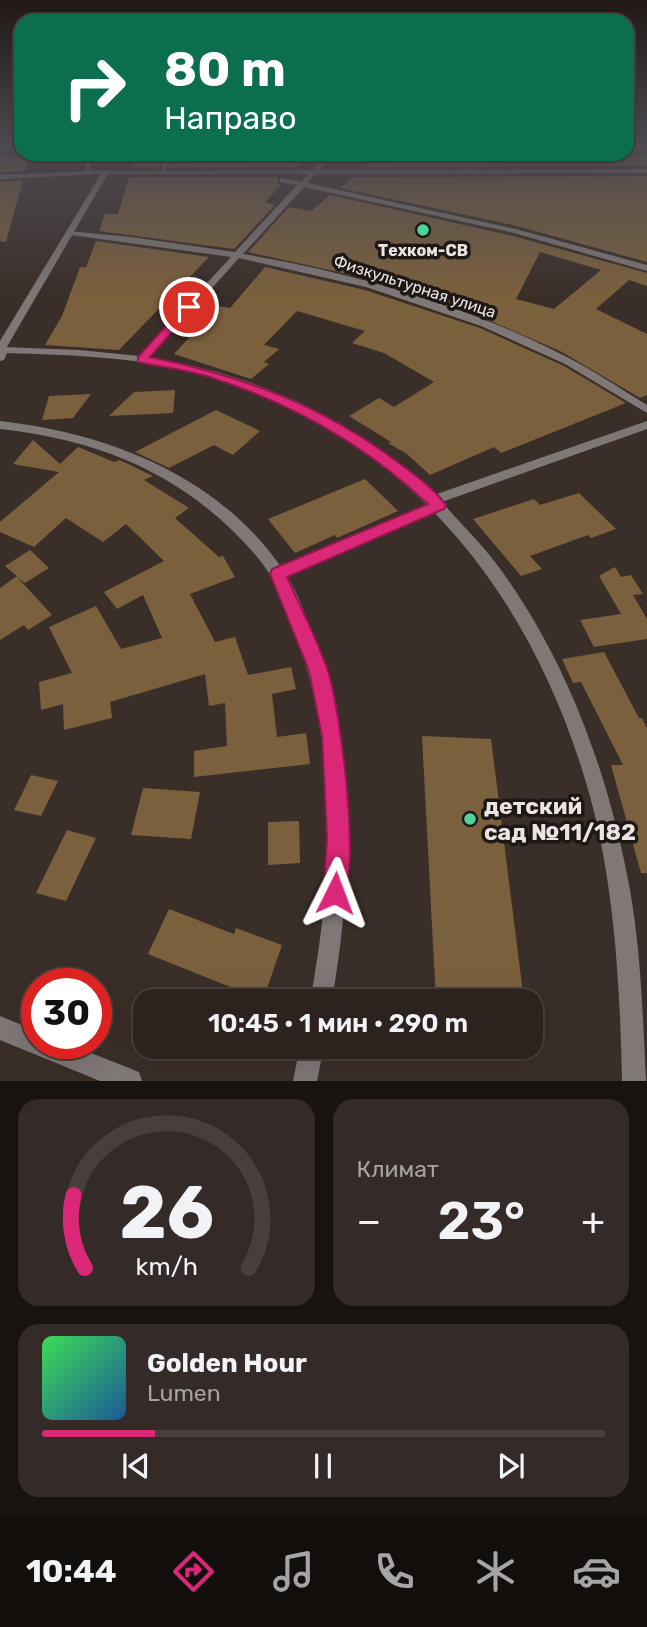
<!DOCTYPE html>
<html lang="ru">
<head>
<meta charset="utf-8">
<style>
	:root { --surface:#2c221e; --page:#342a27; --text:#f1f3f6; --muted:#a6a4a4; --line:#483f3c; --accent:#db2777 }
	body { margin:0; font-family:Rubik,sans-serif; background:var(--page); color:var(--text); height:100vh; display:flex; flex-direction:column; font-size:26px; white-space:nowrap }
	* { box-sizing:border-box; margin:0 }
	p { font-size:23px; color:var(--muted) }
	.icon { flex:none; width:38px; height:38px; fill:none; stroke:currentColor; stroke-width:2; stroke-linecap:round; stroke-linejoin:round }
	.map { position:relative; height:1081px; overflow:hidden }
	.details { display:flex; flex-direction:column; gap:18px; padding:18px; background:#181310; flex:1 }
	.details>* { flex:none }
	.hud { position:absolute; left:14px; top:14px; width:620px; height:147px; border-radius:21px; box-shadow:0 7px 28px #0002,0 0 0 2px var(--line); background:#0b6e4f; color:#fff; overflow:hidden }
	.speed { position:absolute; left:21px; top:968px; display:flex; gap:14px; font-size:35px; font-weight:700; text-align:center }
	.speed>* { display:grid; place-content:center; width:91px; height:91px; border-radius:50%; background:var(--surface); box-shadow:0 7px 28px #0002,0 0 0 2px var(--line); line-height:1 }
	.speed .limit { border:10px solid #d22; background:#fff; color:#111 }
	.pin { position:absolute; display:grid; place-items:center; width:60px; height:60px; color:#fff; margin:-30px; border:4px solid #fff; border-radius:50%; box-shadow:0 2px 7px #0007 }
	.me { position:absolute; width:77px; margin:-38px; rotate:3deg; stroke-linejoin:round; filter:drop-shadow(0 0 5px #0008) }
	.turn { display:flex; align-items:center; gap:24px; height:147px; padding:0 35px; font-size:32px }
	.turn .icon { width:91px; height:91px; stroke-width:2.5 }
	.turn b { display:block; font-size:49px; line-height:60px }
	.big { font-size:52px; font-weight:600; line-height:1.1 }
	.details .tile { flex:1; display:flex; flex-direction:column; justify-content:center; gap:10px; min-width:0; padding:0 24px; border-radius:21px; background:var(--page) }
	.details .dial { align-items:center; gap:0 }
	.dial svg { height:182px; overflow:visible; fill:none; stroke:var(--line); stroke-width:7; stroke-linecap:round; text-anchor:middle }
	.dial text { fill:var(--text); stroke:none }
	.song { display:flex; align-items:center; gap:21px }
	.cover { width:84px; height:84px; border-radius:10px; background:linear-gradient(135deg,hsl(130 70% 55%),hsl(210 70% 35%)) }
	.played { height:7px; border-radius:4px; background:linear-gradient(90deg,var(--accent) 20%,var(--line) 20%) }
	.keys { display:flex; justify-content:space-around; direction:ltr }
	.heat { display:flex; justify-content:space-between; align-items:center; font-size:38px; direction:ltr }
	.details .tiles { flex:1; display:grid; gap:18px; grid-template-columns:1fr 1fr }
	.tile:last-child { grid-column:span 2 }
	.trip { position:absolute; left:133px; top:989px; width:410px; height:70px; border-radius:21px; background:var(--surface); box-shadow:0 7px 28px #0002,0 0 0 2px var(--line); font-weight:600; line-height:70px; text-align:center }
	.dock { display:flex; height:112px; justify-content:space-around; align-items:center; background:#120e0c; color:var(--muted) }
	.dock .icon { width:49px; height:49px }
	.dock .selected { color:var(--accent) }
	.dock b { font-size:32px; color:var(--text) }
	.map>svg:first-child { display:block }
	.building { fill:#7b603e; fill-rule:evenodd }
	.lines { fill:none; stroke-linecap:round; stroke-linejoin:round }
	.service { fill:#7f7877; fill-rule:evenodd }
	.minor { fill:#7f7877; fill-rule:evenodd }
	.tertiary { fill:#7f7877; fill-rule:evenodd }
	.route { fill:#db2777; stroke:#8e194d; stroke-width:2 }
	.poi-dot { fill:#4cd39a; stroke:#1d1815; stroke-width:2.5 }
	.labels { text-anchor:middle; stroke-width:7; stroke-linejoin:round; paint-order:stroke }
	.far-poi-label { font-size:16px; font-weight:bold; fill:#ece4e0; stroke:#1d1815 }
	.far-street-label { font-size:16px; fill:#ece4e0; stroke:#1d1815 }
	.near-poi-label { font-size:23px; font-weight:bold; fill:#ece4e0; stroke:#1d1815; text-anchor:start }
</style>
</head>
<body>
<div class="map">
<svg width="647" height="1081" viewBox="0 0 647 1081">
	<rect width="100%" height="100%" fill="#3a2e28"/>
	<g class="building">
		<path d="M135,154H166L159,168H131Z"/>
		<path d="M178,154H311L298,167L169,168Z"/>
		<path d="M562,154L647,155V166L364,167L373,160L525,159Z"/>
		<path d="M30,155L26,171L0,172V158Z"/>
		<path d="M647,176V262L517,226L340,188L353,177Z"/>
		<path d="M129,177H278V184L281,185L265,202L275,205L234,249L99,231L105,214H118Z"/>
		<path d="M23,180L6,242L0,241V182Z"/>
		<path d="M330,195L513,236L647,273V286L629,280L596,309L647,334V395L640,398L560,351L446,302L366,278L248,252L289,207L311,211ZM540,252L601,270L554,309L516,299Z"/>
		<path d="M96,241L209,257L119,350L45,345L62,316L80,267H86Z"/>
		<path d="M265,267L365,290L480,328L564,366L626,403L501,453L494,447L430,475L407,454L388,443L391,442L349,416L379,398L394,407L434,382L384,353L352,343L365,331L297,311L264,345L279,349L264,362L269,364L251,379L174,354L218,306L230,308Z"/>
		<path d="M175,390L173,413L109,416L134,392Z"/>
		<path d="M91,394L73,418L42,420L49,396Z"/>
		<path d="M216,410L260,431L233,455L214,445L169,468L135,452Z"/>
		<path d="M33,440L60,464L78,447L114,462L119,460L124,462L153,476L144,480L189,508L175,518L219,557L223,556L235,577L190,594L215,642L235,637L248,675L291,667L296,689L272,694L277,737L306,733L310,764L194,777V751L227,746L225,703L209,706L205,674L110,702L112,718L64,730L63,704L41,710L39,682L72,673L49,627L96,606L121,649L162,638L143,595L117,609L104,592L164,561L126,524L103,542L66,518L34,547L0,532V522L59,472L13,464Z"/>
		<path d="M365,479L398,511L337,538L335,535L295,553L268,519Z"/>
		<path d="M579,493L616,529L591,538L588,535L530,556L542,569L521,576L473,519L534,499L540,505Z"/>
		<path d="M30,550L49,568L25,583L18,578L52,615L28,630L24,625L0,640V588L17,576L5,566Z"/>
		<path d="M615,567L621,577L631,575L643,594L633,595L647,619V639L594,647L580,620L621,614L599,576Z"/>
		<path d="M604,652L639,718H642L647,728V873H641L611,765H623L581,682L573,683L562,659Z"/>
		<path d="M422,736L491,739L524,1001H436Z"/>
		<path d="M31,775L58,781L41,816L14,810Z"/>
		<path d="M143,788L200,792L191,839L131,835Z"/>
		<path d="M299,821L300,863L268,865V822Z"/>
		<path d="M67,830L96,838L66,901L36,893Z"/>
		<path d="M169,909L234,934L236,928L282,945L263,1000L148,954Z"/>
	</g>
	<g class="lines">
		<g class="service">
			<path d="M80,154H86L91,162L90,172L85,171V162Z"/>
			<path d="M169,154H175L163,173H159Z"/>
			<path d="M439,500L446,505L444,508L283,578H273L271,574L273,570Z"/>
		</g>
		<g class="minor">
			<rect x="626" y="148" width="21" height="4"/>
			<path d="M326,154H528L525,156L330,158L320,170L647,169V173L316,174L307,183L516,229L647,265V271L514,233L304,187L243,254C351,272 462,304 559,353C590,368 618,387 647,405V413L565,364L481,326L366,287L239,258L149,358C225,368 309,400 372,444C394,459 414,478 434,495L647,421V429L442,502C459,522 479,541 495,562C566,656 609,774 630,890C641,953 643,1017 646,1081H622C620,987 615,891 591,800C536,598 409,433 202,374C139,357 71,355 7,353L4,360L0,361V348L3,347L79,350L139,356L231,257L71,235H68V231L131,237L235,252L297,185L280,182V178L301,182L308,174H106L104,171L312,170Z"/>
			<path d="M0,421C109,433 222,477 285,573C300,596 309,624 318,651C356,765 352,884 332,1001H310C332,884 338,765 301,649C294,628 287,605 276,585C266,565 249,547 233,531C167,467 90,439 0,429Z"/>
			<path d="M0,1016L37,1031V1043H66L139,1072L142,1081H100L0,1040Z"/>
			<path d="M300,1046H324L317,1081H293Z"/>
		</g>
		<path class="tertiary" d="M106,170L109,172L5,350L0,353V341L101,174L0,179V175Z"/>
	</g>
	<linearGradient id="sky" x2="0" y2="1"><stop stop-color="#201916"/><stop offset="0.49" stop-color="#4f4c53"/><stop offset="1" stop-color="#4f4c53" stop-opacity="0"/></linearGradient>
	<rect width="647" height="296" fill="url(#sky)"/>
	<path class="route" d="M185,305L194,307L150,357C243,376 322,405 399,463C415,475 435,489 446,505L444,509L287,577C301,608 317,639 328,671C341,713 360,862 343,901L335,904L327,901L323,893L327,839L322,736L309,671L270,574L272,569L428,504C364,444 290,402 206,376C184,369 160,367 138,362V357Z"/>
	<g class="poi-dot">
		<circle cx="423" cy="230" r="7"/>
		<circle cx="470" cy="819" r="7"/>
	</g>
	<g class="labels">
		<g class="far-poi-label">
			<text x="423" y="256">Техком-СВ</text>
		</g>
		<g class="far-street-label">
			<text transform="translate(415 286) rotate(18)" y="6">Физкультурная улица</text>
		</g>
		<g class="near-poi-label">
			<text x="484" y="814">детский<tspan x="484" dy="26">сад №11/182</tspan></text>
		</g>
	</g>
</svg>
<div class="speed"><div class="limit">30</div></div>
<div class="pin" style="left:189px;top:307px;background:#d93025"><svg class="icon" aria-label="arrive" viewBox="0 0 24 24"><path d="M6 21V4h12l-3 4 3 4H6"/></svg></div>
<svg class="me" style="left:335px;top:893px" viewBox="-20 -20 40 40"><path d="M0-17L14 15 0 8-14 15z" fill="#db2777" stroke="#fff" stroke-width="4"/></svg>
<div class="trip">10:45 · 1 мин · 290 m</div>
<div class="hud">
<div class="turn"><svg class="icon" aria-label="right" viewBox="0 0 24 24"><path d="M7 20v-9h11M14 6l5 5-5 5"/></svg><div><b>80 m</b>Направо</div></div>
</div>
</div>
<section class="details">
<div class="tiles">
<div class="tile dial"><svg viewBox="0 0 100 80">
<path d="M14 69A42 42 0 1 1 86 69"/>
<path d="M14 69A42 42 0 0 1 9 37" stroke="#db2777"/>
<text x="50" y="56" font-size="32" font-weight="700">26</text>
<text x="50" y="72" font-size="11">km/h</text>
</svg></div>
<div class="tile"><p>Климат</p>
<div class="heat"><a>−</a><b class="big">23°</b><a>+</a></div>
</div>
<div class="tile">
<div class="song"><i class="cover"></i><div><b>Golden Hour</b><p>Lumen</p></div></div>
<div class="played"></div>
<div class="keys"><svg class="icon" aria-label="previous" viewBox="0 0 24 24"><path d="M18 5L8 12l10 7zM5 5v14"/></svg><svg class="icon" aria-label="pause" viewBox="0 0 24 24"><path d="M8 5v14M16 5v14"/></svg><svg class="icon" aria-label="next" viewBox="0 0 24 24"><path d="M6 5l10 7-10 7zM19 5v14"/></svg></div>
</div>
</div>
</section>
<nav class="dock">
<b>10:44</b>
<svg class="icon selected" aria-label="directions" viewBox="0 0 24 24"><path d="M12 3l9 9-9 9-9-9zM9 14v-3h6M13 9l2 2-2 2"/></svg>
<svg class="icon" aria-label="music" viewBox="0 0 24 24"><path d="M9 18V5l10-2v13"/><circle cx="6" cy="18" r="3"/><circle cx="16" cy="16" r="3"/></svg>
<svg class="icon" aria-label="phone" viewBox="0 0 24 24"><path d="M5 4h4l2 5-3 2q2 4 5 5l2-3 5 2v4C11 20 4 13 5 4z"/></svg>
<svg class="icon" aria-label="climate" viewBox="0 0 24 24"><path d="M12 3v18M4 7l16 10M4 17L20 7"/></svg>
<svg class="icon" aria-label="car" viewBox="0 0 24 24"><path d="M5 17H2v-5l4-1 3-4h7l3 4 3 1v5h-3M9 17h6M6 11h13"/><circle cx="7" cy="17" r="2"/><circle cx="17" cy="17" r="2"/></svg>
</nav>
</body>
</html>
